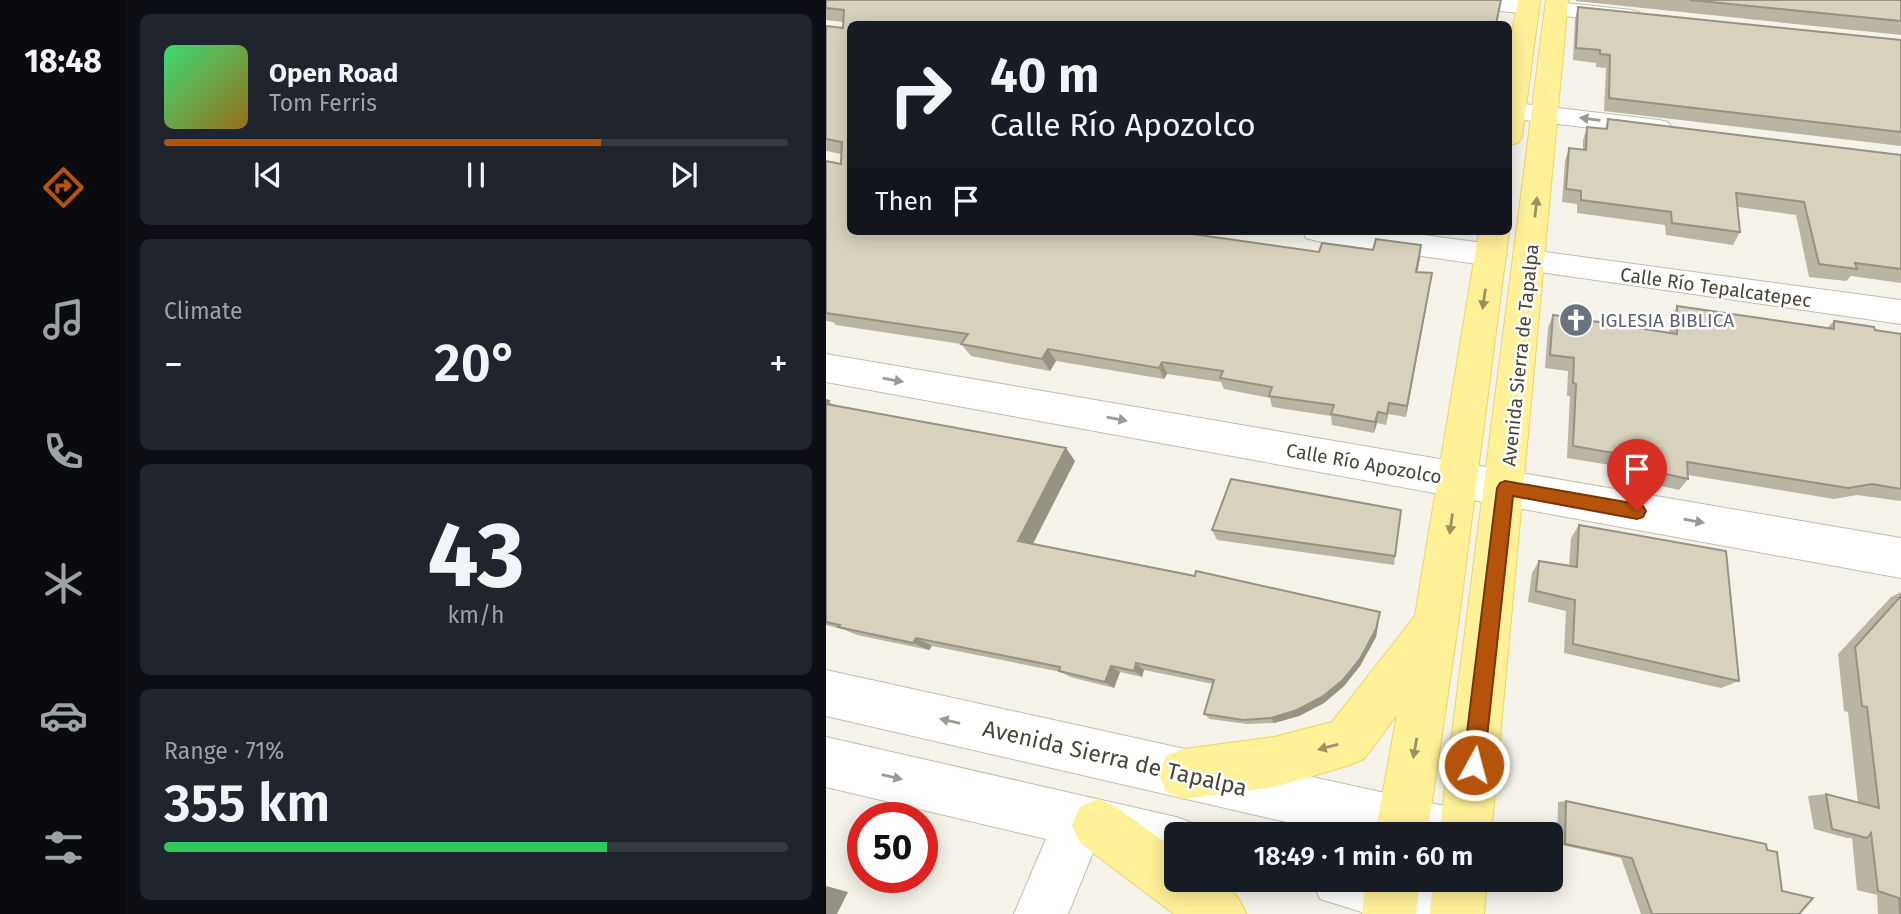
<!DOCTYPE html>
<html lang="en">
<head>
<meta charset="utf-8">
<style>
	:root { --surface:#171b24; --page:#20242c; --text:#f1f3f6; --muted:#9ea1a6; --line:#363941; --accent:#b45309 }
	body { margin:0; font-family:"Fira Sans",sans-serif; background:var(--page); color:var(--text); height:100vh; display:flex; flex-direction:column; font-size:26px; white-space:nowrap }
	* { box-sizing:border-box; margin:0 }
	p { font-size:23px; color:var(--muted) }
	.icon { flex:none; width:38px; height:38px; fill:none; stroke:currentColor; stroke-width:2; stroke-linecap:round; stroke-linejoin:round }
	.map { position:relative; flex:1; overflow:hidden }
	.sheet { display:flex; flex-direction:column; gap:14px; padding:14px; background:#0d0f14; width:700px }
	.sheet>* { flex:none }
	.guide { position:absolute; left:21px; top:21px; width:665px; height:214px; border-radius:10px; box-shadow:0 4px 18px #0003; background:#171b24; color:var(--text); overflow:hidden }
	.speed { position:absolute; left:21px; top:802px; display:flex; gap:14px; font-size:35px; font-weight:700; text-align:center }
	.speed>* { display:grid; place-content:center; width:91px; height:91px; border-radius:50%; background:var(--surface); box-shadow:0 4px 18px #0003; line-height:1 }
	.speed .limit { border:10px solid #d22; background:#fff; color:#111 }
	.pin { position:absolute; display:grid; place-items:center; width:60px; height:60px; color:#fff; margin:-72px -30px; border-radius:50% 50% 50% 0; rotate:-45deg; box-shadow:0 0 7px #0007 }
	.pin .icon { rotate:45deg }
	.me { position:absolute; width:77px; margin:-38px; rotate:7deg; stroke-linejoin:round; filter:drop-shadow(0 0 5px #0008) }
	.turn { display:flex; align-items:center; gap:24px; height:147px; padding:0 28px; font-size:32px }
	.turn .icon { width:91px; height:91px; stroke-width:2.5 }
	.turn b { display:block; font-size:49px; line-height:60px }
	.then { display:flex; align-items:center; height:66px; padding:0 28px; background:#0003; gap:14px; font-size:26px }
	.big { font-size:52px; font-weight:600; line-height:1.1 }
	.sheet .tile { flex:1; display:flex; flex-direction:column; justify-content:center; gap:10px; min-width:0; padding:0 24px; border-radius:10px; background:var(--page) }
	.sheet .dial { align-items:center; gap:0 }
	.dial b { font-size:91px; line-height:1 }
	.song { display:flex; align-items:center; gap:21px }
	.cover { width:84px; height:84px; border-radius:10px; background:linear-gradient(135deg,hsl(140 70% 55%),hsl(40 70% 35%)) }
	.played { height:7px; border-radius:4px; background:linear-gradient(90deg,var(--accent) 70%,var(--line) 70%) }
	.keys { display:flex; justify-content:space-around; direction:ltr }
	.heat { display:flex; justify-content:space-between; align-items:center; font-size:38px; direction:ltr }
	.charge { height:10px; border-radius:5px; background:linear-gradient(90deg,#34c759 71%,var(--line) 0) }
	.trip { position:absolute; left:338px; top:822px; width:399px; height:70px; border-radius:10px; background:var(--surface); box-shadow:0 4px 18px #0003; font-weight:600; line-height:70px; text-align:center }
	main { display:flex; flex:1; min-height:0 }
	.tabs { display:flex; flex-direction:column; width:126px; justify-content:space-around; align-items:center; background:#090b0e; color:var(--muted) }
	.tabs .icon { width:49px; height:49px }
	.tabs .current { color:var(--accent) }
	.tabs b { font-size:32px; color:var(--text) }
	.map>svg:first-child { display:block }
	.lines { fill:none; stroke-linecap:round; stroke-linejoin:round }
	.minor-casing { stroke:#c1bdab; stroke-width:2 }
	.major-casing { stroke:#ead562; stroke-width:2 }
	.minor { fill:#fff; fill-rule:evenodd }
	.major { fill:#fff198; fill-rule:evenodd }
	.wall { fill:#b9b4a3 }
	.shaded-wall { fill:#969284 }
	.building { fill:#d7d1bd; stroke:#969284; stroke-width:2 }
	.oneway { fill:#9b9991 }
	.oneway2 { fill:#9b9263 }
	.route { fill:#b45309; stroke:#753606; stroke-width:2 }
	.labels { text-anchor:middle; stroke-width:5; stroke-linejoin:round; paint-order:stroke }
	.street-label { font-size:19px; fill:#494537; stroke:#fff }
	.worship-label { font-size:19px; fill:#5b616d; stroke:#fff; text-anchor:start }
	.near-street-label { font-size:23px; fill:#494537; stroke:#fff }
</style>
</head>
<body>
<main>
<nav class="tabs">
<b>18:48</b>
<svg class="icon current" aria-label="directions" viewBox="0 0 24 24"><path d="M12 3l9 9-9 9-9-9zM9 14v-3h6M13 9l2 2-2 2"/></svg>
<svg class="icon" aria-label="music" viewBox="0 0 24 24"><path d="M9 18V5l10-2v13"/><circle cx="6" cy="18" r="3"/><circle cx="16" cy="16" r="3"/></svg>
<svg class="icon" aria-label="phone" viewBox="0 0 24 24"><path d="M5 4h4l2 5-3 2q2 4 5 5l2-3 5 2v4C11 20 4 13 5 4z"/></svg>
<svg class="icon" aria-label="climate" viewBox="0 0 24 24"><path d="M12 3v18M4 7l16 10M4 17L20 7"/></svg>
<svg class="icon" aria-label="car" viewBox="0 0 24 24"><path d="M5 17H2v-5l4-1 3-4h7l3 4 3 1v5h-3M9 17h6M6 11h13"/><circle cx="7" cy="17" r="2"/><circle cx="17" cy="17" r="2"/></svg>
<svg class="icon" aria-label="filters" viewBox="0 0 24 24"><path d="M4 7h16M4 17h16"/><circle cx="9" cy="7" r="2"/><circle cx="15" cy="17" r="2"/></svg>
</nav>
<section class="sheet">
<div class="tile">
<div class="song"><i class="cover"></i><div><b>Open Road</b><p>Tom Ferris</p></div></div>
<div class="played"></div>
<div class="keys"><svg class="icon" aria-label="previous" viewBox="0 0 24 24"><path d="M18 5L8 12l10 7zM5 5v14"/></svg><svg class="icon" aria-label="pause" viewBox="0 0 24 24"><path d="M8 5v14M16 5v14"/></svg><svg class="icon" aria-label="next" viewBox="0 0 24 24"><path d="M6 5l10 7-10 7zM19 5v14"/></svg></div>
</div>
<div class="tile"><p>Climate</p>
<div class="heat"><a>−</a><b class="big">20°</b><a>+</a></div>
</div>
<div class="tile dial"><b>43</b><p>km/h</p></div>
<div class="tile"><p>Range · 71%</p><b class="big">355 km</b><div class="charge"></div></div>
</section>
<div class="map">
<svg width="1075" height="914" viewBox="0 0 1075 914">
	<rect width="100%" height="100%" fill="#f5f3e9"/>
	<g class="lines">
		<g class="minor-casing">
			<g id="minor">
				<path d="M626,0H699L710,2L713,7L710,12L702,14L637,7L629,5Z"/>
				<path d="M730,2L805,10L813,12L816,17L813,22L805,24L722,14L719,9L722,4Z"/>
				<path d="M682,102L833,120L842,122L846,128L842,134L833,136L682,118Z"/>
				<path d="M476,231H567L665,244L676,247L681,255L676,263L665,266L491,241L480,238Z"/>
				<path d="M704,250L1075,300V324L693,269L688,261L693,253Z"/>
				<path d="M0,354L1075,538V578L0,382Z"/>
				<path d="M0,670L632,809L650,817L658,835H517L0,716Z"/>
				<path d="M0,737L350,817L369,824L373,835H350V869L268,850L242,914H188L220,839L0,787Z"/>
				<path d="M486,880H625L650,890L658,909L656,914H542L494,899Z"/>
			</g>
		</g>
		<g class="major-casing">
			<g id="major">
				<path d="M692,0H714L696,137L692,143L682,145V55Z"/>
				<path d="M720,0H742L665,835H613Z"/>
				<path d="M682,230L683,231L632,625L601,835H549L571,715L538,759L521,766L448,787L358,799L340,792L333,774L340,756L358,749L448,737L506,722L589,616L653,231Z"/>
				<path d="M272,799L290,807L350,850V880C387,880 405,876 420,914H348L254,843L246,825L254,807Z"/>
				<path d="M540,880H594L590,914H536Z"/>
				<path d="M607,880H661L658,914H604Z"/>
			</g>
		</g>
		<use href="#minor" class="minor"/>
		<use href="#major" class="major"/>
	</g>
	<g class="wall">
		<path d="M0,0H675L24,231L493,252L594,258L591,272L604,286L580,417L562,414L560,425L551,423L548,433L506,425L505,416L446,407L444,398L398,389L395,382L341,374L338,379L230,361L224,371L145,356L135,344L10,325L7,322L0,321V161L15,164L16,154L0,151V26L17,28V22L0,20Z"/>
		<path d="M750,0H1075V35L750,1Z"/>
		<path d="M752,7L1075,40V146L778,111L780,68L770,67V63L747,60L749,19Z"/>
		<path d="M782,119L1075,155V283L1025,276L1020,281L983,277L970,215L912,207L914,232L907,245L840,235L839,225L751,213V204L736,202L739,161L743,148L757,150V140L761,127L779,129Z"/>
		<path d="M851,306L1001,328L1008,321L1049,330L1075,334V501L1031,495L1008,499L862,475V479L853,490L809,480V469L741,458L744,396H741L742,371L719,368L722,328L727,315L843,333L844,320Z"/>
		<path d="M0,400L8,405L249,461L207,544L553,620L550,637L534,666L518,686L498,703L473,716L448,723L421,724L384,719L378,714L387,684L318,670L316,677L294,672L288,688L244,677L235,672L106,646L103,650L31,635L19,630L0,625Z"/>
		<path d="M575,510L568,565L391,540L386,530Z"/>
		<path d="M753,525L913,681L895,688L738,653L740,611L702,602L706,573L713,561L743,566L745,538Z"/>
		<path d="M1075,592V914H1052L1051,895L1031,890L1026,838H1021L988,829L982,796L1000,794L1032,803L1022,712L1018,711L1012,654L1065,597Z"/>
		<path d="M740,801L941,850L956,891L973,914H815L795,858L731,844L732,802Z"/>
	</g>
	<g class="shaded-wall">
		<path d="M595,245L594,258L589,284L590,272Z"/>
		<path d="M606,273L604,286L580,417L581,406Z"/>
		<path d="M222,349L230,361L224,371L216,359Z"/>
		<path d="M336,362L341,374L338,379L333,368Z"/>
		<path d="M563,403L562,414L560,425L561,414Z"/>
		<path d="M552,412L551,423L548,433L549,422Z"/>
		<path d="M240,448L249,461L203,551L192,541Z"/>
		<path d="M554,612L550,637L534,666L518,686L498,703L473,716L448,723L445,718Z"/>
		<path d="M90,638L106,646L103,650L87,643Z"/>
		<path d="M310,663L318,670L316,677L308,671Z"/>
		<path d="M285,666L294,672L288,688L279,682Z"/>
		<path d="M0,886L22,892L11,914H0Z"/>
	</g>
	<g class="building">
		<path d="M0,0H675L670,24H24V231H345L493,252L496,243L547,250L550,239L595,245L590,272L606,273L581,406L563,403L561,414L552,412L549,422L505,414L508,405L443,396L446,387L394,378L397,371L336,362L333,368L222,349L216,359L135,344L142,334L0,313V161L15,164L16,142L0,139V26L17,28L18,10L0,8Z"/>
		<path d="M864,0H1075V21Z"/>
		<path d="M752,7L1075,40V132L783,98L784,55L774,54V50L750,48Z"/>
		<path d="M782,119L1075,155V269L1029,263L1031,269L993,264L978,202L910,193L914,232L846,223L845,212L755,200V191L740,189L743,148L760,150L761,127L781,129Z"/>
		<path d="M851,306L1008,329V321L1048,327L1049,330L1075,334V489L1046,484L1022,488L861,462L862,479L818,469L817,458L747,446L750,384L747,383L748,358L724,355L727,315L851,334Z"/>
		<path d="M0,400L3,401L0,404L240,448L192,541L369,576L370,571L554,612L550,629L534,659L517,680L496,697L471,710L445,718L417,720L378,714L388,680L310,663L308,671L285,666L279,682L233,671L234,667L90,638L87,643L12,627L14,625L0,622Z"/>
		<path d="M405,479L575,510L569,556L386,530Z"/>
		<path d="M753,525L900,551L913,681L747,644L749,600L710,591L713,561L751,567Z"/>
		<path d="M1075,596V914H1074L1073,898L1052,891L1045,833L1041,838L1006,829L1000,794L1053,808L1041,707L1036,706L1029,647Z"/>
		<path d="M740,801L940,844L941,850L951,852L956,891L987,898L973,914H826L806,858L739,844Z"/>
	</g>
	<defs><path id="oneway-solid" d="M-6-.8H1V-3.2L6.5 0L1 3.2V.8H-6Z" transform="scale(1.75)"/></defs>
	<g class="oneway">
		<use href="#oneway-solid" transform="translate(764 119) rotate(-173)"/>
		<use href="#oneway-solid" transform="translate(67 380) rotate(10)"/>
		<use href="#oneway-solid" transform="translate(291 419) rotate(10)"/>
		<use href="#oneway-solid" transform="translate(868 521) rotate(10)"/>
		<use href="#oneway-solid" transform="translate(124 721) rotate(-167)"/>
		<use href="#oneway-solid" transform="translate(66 777) rotate(13)"/>
	</g>
	<g class="oneway2">
		<use href="#oneway-solid" transform="translate(710 207) rotate(-84)"/>
		<use href="#oneway-solid" transform="translate(658 299) rotate(98)"/>
		<use href="#oneway-solid" transform="translate(625 524) rotate(98)"/>
		<use href="#oneway-solid" transform="translate(502 747) rotate(165)"/>
		<use href="#oneway-solid" transform="translate(589 748) rotate(100)"/>
	</g>
	<path class="route" d="M679,481L811,504L817,506L820,511L817,517L811,519L687,496L658,765L655,773L648,776L640,773L637,765L671,488L674,483Z"/>
	<defs>
		<g id="church-disc" transform="scale(1.75)"><circle r="9.5" fill="#6b7280" stroke="#fff"/><path d="M-1.2-6h2.4v3.5h3.3v2.4h-3.3V6h-2.4V-.1h-3.3v-2.4h3.3Z" fill="#fff"/></g>
	</defs>
	<g fill-rule="evenodd">
		<use href="#church-disc" x="750" y="320"/>
	</g>
	<g class="labels">
		<g class="street-label">
			<text transform="translate(890 287) rotate(8)" y="7">Calle Río Tepalcatepec</text>
			<text transform="translate(694 355) rotate(-84)" y="7">Avenida Sierra de Tapalpa</text>
			<text transform="translate(538 463) rotate(10)" y="7">Calle Río Apozolco</text>
		</g>
		<g class="worship-label">
			<text x="774" y="327">IGLESIA BIBLICA</text>
		</g>
		<g class="near-street-label">
			<text transform="translate(289 758) rotate(13)" y="8">Avenida Sierra de Tapalpa</text>
		</g>
	</g>
</svg>
<div class="speed"><div class="limit">50</div></div>
<div class="pin" style="left:811px;top:511px;background:#d93025"><svg class="icon" aria-label="arrive" viewBox="0 0 24 24"><path d="M6 21V4h12l-3 4 3 4H6"/></svg></div>
<svg class="me" style="left:648px;top:765px" viewBox="-20 -20 40 40"><circle r="17" fill="#b45309" stroke="#fff" stroke-width="3"/><path d="M0-11L8 9 0 5-8 9z" fill="#fff"/></svg>
<div class="trip">18:49 · 1 min · 60 m</div>
<div class="guide">
<div class="turn"><svg class="icon" aria-label="right" viewBox="0 0 24 24"><path d="M7 20v-9h11M14 6l5 5-5 5"/></svg><div><b>40 m</b>Calle Río Apozolco</div></div>
<div class="then">Then<svg class="icon" aria-label="arrive" viewBox="0 0 24 24"><path d="M6 21V4h12l-3 4 3 4H6"/></svg></div>
</div>
</div>
</main>
</body>
</html>
